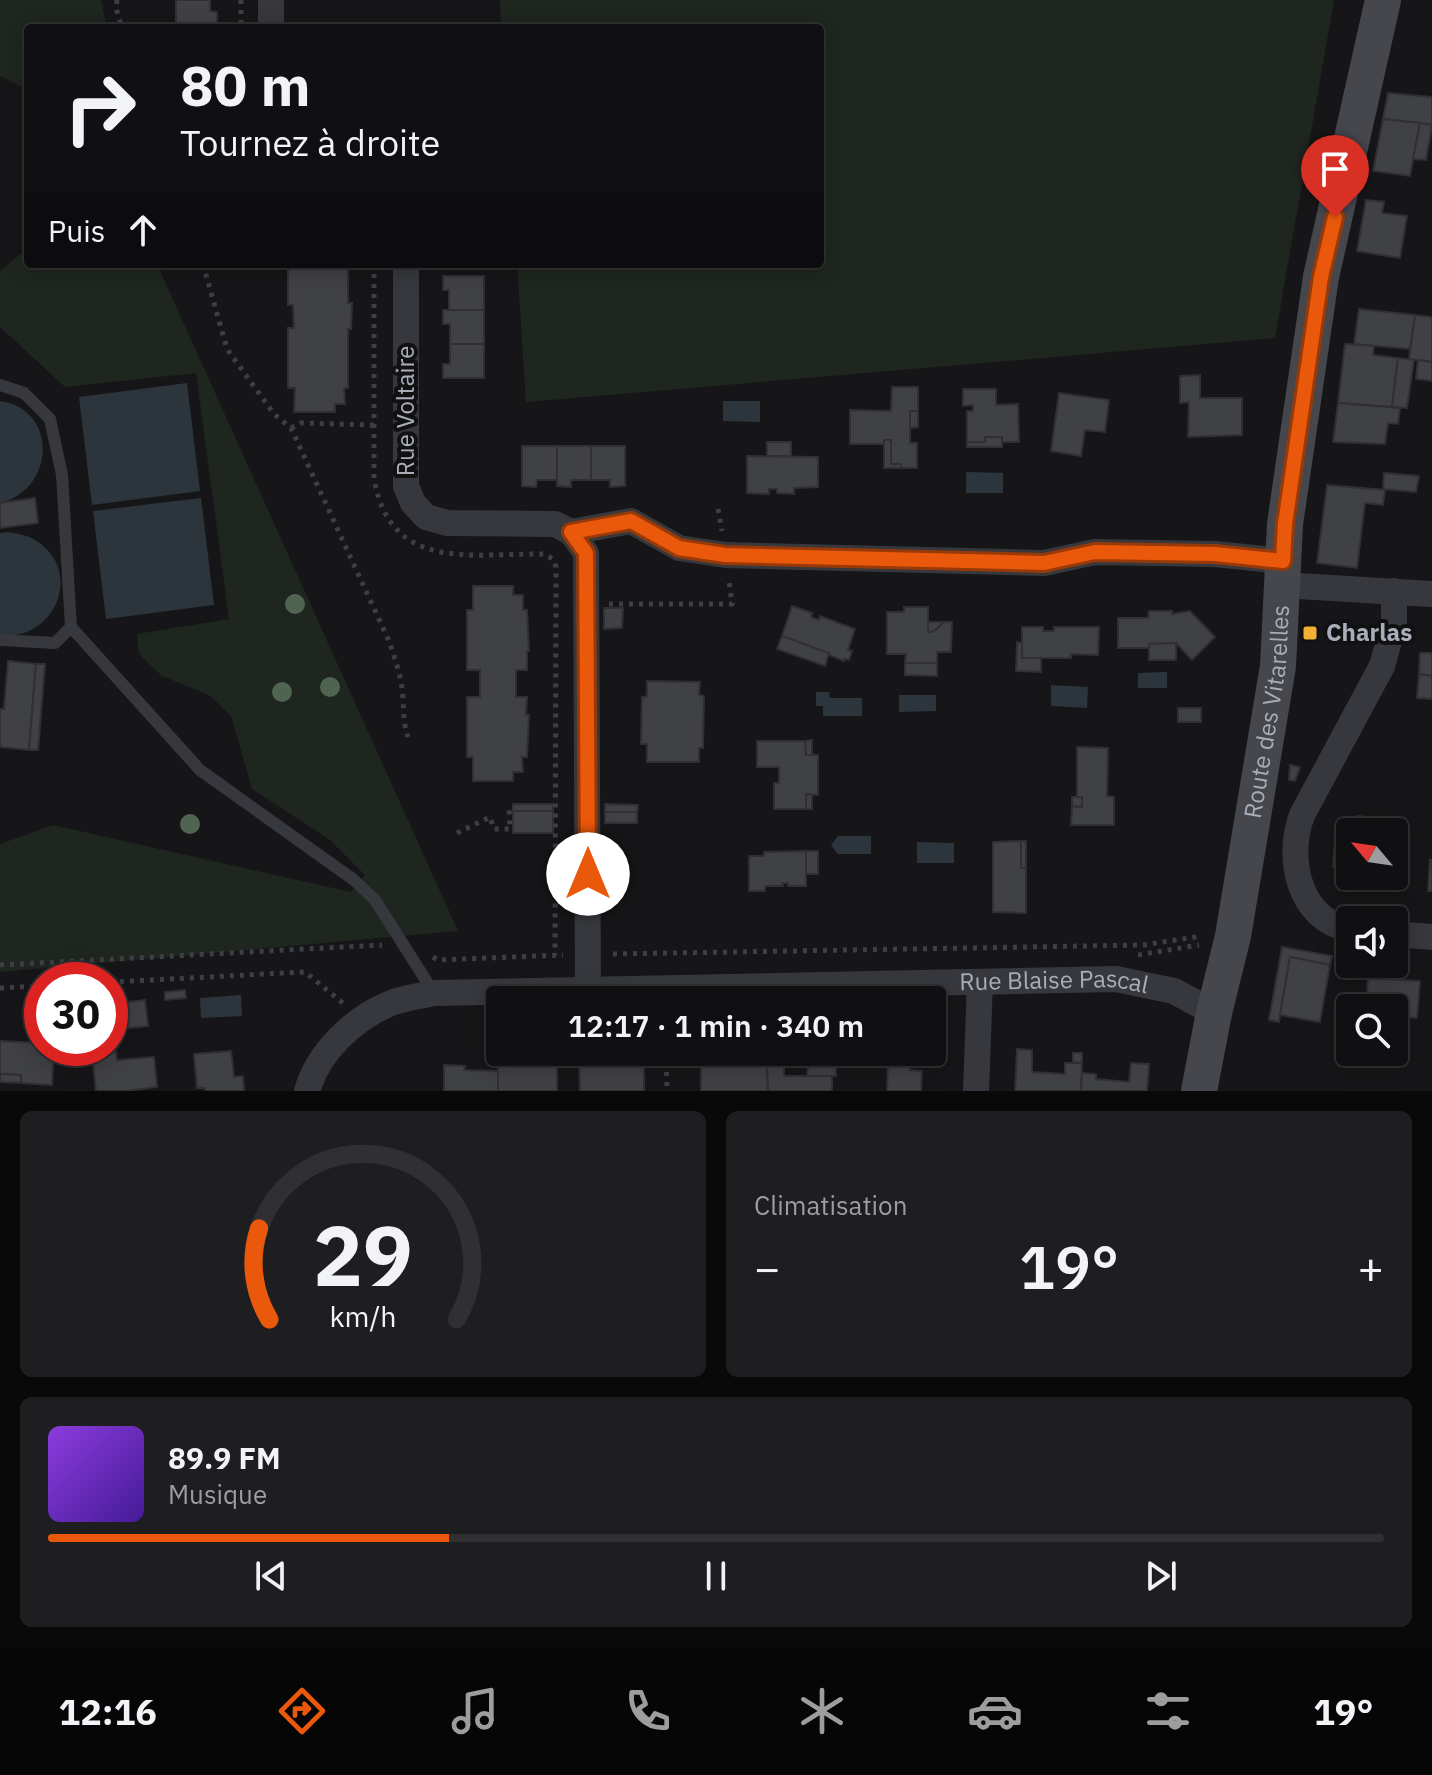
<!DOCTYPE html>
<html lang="fr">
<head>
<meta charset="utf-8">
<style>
	:root { --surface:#101012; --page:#1e1e20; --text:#f1f3f6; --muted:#9c9d9f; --line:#303032; --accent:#ea580c }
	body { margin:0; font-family:"IBM Plex Sans",sans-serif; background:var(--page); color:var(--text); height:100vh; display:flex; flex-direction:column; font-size:30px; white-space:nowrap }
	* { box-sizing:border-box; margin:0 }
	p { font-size:26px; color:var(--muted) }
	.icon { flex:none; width:44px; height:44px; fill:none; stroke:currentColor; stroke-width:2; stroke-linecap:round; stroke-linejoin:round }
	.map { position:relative; height:1091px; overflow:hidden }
	.side { display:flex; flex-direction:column; gap:20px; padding:20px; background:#09090a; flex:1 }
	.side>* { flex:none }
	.hud { position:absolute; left:24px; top:24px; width:800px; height:244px; border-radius:8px; box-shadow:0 4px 20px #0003,0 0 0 2px var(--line); background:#101012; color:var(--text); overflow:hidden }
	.needle { width:52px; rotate:299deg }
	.buttons { position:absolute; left:1336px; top:818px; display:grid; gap:16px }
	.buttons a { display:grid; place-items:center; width:72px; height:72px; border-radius:8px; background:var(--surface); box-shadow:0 4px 20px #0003,0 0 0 2px var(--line); font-size:40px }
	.speed { position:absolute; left:24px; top:962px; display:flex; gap:16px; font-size:40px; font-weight:700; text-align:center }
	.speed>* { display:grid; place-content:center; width:104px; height:104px; border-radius:50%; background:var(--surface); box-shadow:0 4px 20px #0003,0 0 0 2px var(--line); line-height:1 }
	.speed .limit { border:12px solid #d22; background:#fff; color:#111 }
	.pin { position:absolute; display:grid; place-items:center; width:68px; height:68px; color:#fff; margin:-82px -34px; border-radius:50% 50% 50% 0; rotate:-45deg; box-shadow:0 0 8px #0007 }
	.pin .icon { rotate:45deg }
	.me { position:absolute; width:88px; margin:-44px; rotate:0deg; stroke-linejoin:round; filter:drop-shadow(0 0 6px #0008) }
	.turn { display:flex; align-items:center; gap:28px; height:168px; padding:0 24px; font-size:36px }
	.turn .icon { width:104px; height:104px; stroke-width:2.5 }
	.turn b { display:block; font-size:56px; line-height:68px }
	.then { display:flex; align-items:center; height:76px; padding:0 24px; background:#0003; gap:16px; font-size:30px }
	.big { font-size:60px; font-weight:600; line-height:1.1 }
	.side .card { flex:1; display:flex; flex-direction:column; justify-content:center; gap:12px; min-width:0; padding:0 28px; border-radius:12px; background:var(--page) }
	.side .dial { align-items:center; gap:0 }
	.dial svg { height:208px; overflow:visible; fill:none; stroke:var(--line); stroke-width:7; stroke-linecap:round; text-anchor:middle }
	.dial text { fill:var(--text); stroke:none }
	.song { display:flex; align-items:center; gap:24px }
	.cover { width:96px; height:96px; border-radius:12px; background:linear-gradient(135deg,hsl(270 70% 55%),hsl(260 70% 35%)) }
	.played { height:8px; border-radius:4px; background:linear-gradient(90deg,var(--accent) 30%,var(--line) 30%) }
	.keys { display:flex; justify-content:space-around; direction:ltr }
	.heat { display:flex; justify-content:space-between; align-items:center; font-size:44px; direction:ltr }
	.side .tiles { flex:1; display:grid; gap:20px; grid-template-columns:1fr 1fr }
	.card:last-child { grid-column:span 2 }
	.trip { position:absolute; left:486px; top:986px; width:460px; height:80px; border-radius:8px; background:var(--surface); box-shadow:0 4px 20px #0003,0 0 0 2px var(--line); font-weight:600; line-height:80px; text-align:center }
	.menu { display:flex; height:128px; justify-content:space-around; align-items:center; background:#060607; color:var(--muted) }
	.menu .icon { width:56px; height:56px }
	.menu .current { color:var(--accent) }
	.menu b { font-size:36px; color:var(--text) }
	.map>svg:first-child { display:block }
	.green { fill:#1e261f }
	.water { fill:#2c353c }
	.building { fill:#404145; stroke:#303034; stroke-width:2 }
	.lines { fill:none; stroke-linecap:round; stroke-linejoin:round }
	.path { stroke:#3d3f44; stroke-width:5; stroke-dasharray:4 6; stroke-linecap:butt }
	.lane { stroke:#37383d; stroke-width:12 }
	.street { stroke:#37383d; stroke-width:26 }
	.secondary { stroke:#45474d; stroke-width:36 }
	.tree { fill:#506452 }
	.route-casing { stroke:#983908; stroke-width:20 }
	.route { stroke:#ea580c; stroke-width:14 }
	.poi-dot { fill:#f2b134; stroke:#111113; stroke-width:3 }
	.labels { text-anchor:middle; stroke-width:8; stroke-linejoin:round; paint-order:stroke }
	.street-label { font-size:24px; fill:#a8adb8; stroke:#111113 }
	.poi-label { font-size:24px; font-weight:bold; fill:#a8adb8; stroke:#111113; text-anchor:start }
</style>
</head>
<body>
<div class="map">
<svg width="1432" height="1091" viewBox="0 0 1432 1091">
	<rect width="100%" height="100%" fill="#161618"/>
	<g class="green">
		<path d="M0,0H101L107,28H28V90L0,76Z"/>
		<path d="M500,0H1334L1275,338L526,402L517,264H820V28H501Z"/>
		<path d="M28,247V264H157L458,931L0,972V844L53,825L351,892L365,875L330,840L252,789L231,716L209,695L162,676L139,654L137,634L229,619L196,373L65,387L0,327V271Z"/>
	</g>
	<g class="water">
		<path d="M187,383L200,491L92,505L79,397Z"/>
		<path d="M0,401C58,409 56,489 0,503Z"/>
		<path d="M723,401H760V422L723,421Z"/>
		<path d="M966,472L1003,473V493H966Z"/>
		<path d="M201,498L214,605L106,619L93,511Z"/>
		<path d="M8,532C19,534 29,535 38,542C84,573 54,642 0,635V533Z"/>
		<path d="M1167,672V688H1138V673Z"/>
		<path d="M1051,685L1088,687L1087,708L1051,706Z"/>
		<path d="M816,692H829L830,698H862V716H823V706H816Z"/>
		<path d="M899,695H936V711L899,712Z"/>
		<path d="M838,836H871V854H838L831,845Z"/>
		<path d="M917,842L954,843V863H917Z"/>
		<path d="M241,995L242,1016L201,1018L200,998Z"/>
	</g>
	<g class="building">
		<path d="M176,0H210V11L217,12V26H176Z"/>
		<path d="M1388,93L1432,97V125L1383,119Z"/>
		<path d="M1383,119L1420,123L1410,176L1373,171Z"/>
		<path d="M1420,123L1432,125L1426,160L1413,159Z"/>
		<path d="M1366,200L1384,202L1382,213L1407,216L1400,258L1357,251Z"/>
		<path d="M288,264H348V303H352L351,329H348V388H344L345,404H335V412H294L295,388H288V328H294L293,305H288Z"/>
		<path d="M443,276H484V310H449V290H443Z"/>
		<path d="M1359,309L1415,315L1410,349L1354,344Z"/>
		<path d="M443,310H484V344H450V324H443Z"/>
		<path d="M1415,315L1432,317V362L1409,359Z"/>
		<path d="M450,344H484V378H443V364H450Z"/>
		<path d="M1345,344L1374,346L1373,355L1398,358L1392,407L1338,403Z"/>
		<path d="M1398,358L1414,360L1407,408L1392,407Z"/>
		<path d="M1418,360L1432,362V381L1416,379Z"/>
		<path d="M1200,375V398H1242V435L1188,437L1189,402L1180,403V376Z"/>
		<path d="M892,387H918V411H910V443H917V468H901V464H891V440H884L885,444H850V410L891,411Z"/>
		<path d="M963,389H996V405L1018,404L1019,442H1002V437H985V442H967V411H973V405L963,406Z"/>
		<path d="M1059,393L1109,400L1105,432L1085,430L1081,456L1051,451Z"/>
		<path d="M1338,403L1400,408L1398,424L1388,423L1385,444L1333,442Z"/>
		<path d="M910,411H918V427L910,428Z"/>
		<path d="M985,437H1002V447H967V442H985Z"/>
		<path d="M884,440H891V464H901V468H884Z"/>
		<rect x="767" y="442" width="24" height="14"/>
		<path d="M522,446H557V480H537L536,487L522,486Z"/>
		<path d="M557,446H591V480H571V487L557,486Z"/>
		<path d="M591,446H625V486L610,487V480H591Z"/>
		<path d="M747,456L818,457V487L794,488V494L777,493V489H769V494L747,493Z"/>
		<path d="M1384,473L1419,476L1416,492L1383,489Z"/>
		<path d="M1327,485L1385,490L1383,505L1365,503L1357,568L1317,563Z"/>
		<path d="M35,498L38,523L0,528V503Z"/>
		<path d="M473,586H513V595H523V610H527L529,651H527V670H516V697H527L526,715H529L527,757H522L523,772H513V781H473V757H467V697H480V670H467V610H473Z"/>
		<path d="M792,606L812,613L811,617L819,620L820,616L855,629L848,650L852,651L849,660L845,659L844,661L782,636Z"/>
		<path d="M904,607H928V632L934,631L944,622H952L951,652H937V663H905L906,654H887V612H904Z"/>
		<path d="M604,608H623L622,628L604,629Z"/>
		<path d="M1149,611H1172V614L1190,611L1215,637L1192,660L1176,643L1149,644V648H1118V618H1148Z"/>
		<path d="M928,622H944L934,631L928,632Z"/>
		<path d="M1022,627H1043V631H1054V627H1099L1098,655L1071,654V658H1022Z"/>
		<path d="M782,636L829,653L825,666L777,649Z"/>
		<path d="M1017,642L1022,643V658H1041V672L1016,671Z"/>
		<path d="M1176,643V660H1149V644Z"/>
		<path d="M1420,653H1432V676L1419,674Z"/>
		<path d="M8,661L36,664L29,750L0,747V709H4Z"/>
		<path d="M905,663H937V676L905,675Z"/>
		<path d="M36,664H45L38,750H29Z"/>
		<path d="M1419,674L1432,676V699L1417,698Z"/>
		<path d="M647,681L700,682L699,695L704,696L703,748H699V762H647V744H641L642,697L647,696Z"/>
		<rect x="1178" y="708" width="23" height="14"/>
		<path d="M812,740V755H806L805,741Z"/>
		<path d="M757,741H805L806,755H818V795L806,794V809H774V783H779V767H757Z"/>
		<path d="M1077,747L1108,748L1107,796L1114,797V825H1071L1072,806L1082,807V797H1077Z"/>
		<path d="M1290,765L1300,767L1295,781L1289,780Z"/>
		<path d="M806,794L812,795V809H806Z"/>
		<path d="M1072,797H1082V807L1072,806Z"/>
		<rect x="513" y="804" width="40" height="7"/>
		<path d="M605,804L638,805L637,812H605Z"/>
		<rect x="513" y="811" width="40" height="22"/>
		<rect x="605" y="812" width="32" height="11"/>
		<path d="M1357,816L1386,819L1385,831L1356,829Z"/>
		<path d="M1336,827L1386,831V832H1350V868L1333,867Z"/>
		<path d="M1394,836L1399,837L1396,870H1394Z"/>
		<path d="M1021,841V868H1026V913L993,912V842Z"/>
		<rect x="1021" y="841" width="5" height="27"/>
		<rect x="806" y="851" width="12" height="23"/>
		<path d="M806,851V886H788V883H782L783,886H765V891H749V856H764V852Z"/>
		<path d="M1430,860H1432V891H1428Z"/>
		<path d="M1282,947L1332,956L1330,965L1290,957L1279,1022L1269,1020Z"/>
		<path d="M1290,957L1330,965L1320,1022L1280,1015Z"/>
		<path d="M1368,978L1420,981L1417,1018L1397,1017L1394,1023V1008H1366Z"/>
		<path d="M185,990L186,998L165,1000V992Z"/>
		<path d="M145,1000L148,1026L110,1030V1004Z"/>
		<path d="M114,1036L117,1060L154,1057L157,1087L126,1091H96L93,1063L73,1065L71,1048H110V1037Z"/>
		<path d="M0,1041L42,1043V1048H54L52,1085L21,1083V1075L0,1074Z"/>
		<path d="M1017,1049L1032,1050V1072L1065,1074V1063H1082L1081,1091H1015Z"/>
		<path d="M231,1051L234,1077L243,1076L244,1091H205V1088H197L194,1054Z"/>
		<path d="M579,1053H615V1057L644,1058V1091H580Z"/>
		<path d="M1073,1053H1082V1063L1073,1062Z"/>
		<path d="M498,1054H515V1060L557,1061V1091H498Z"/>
		<path d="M888,1055L911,1056L910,1070L922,1071L921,1091H887Z"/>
		<path d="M701,1060H724V1067H767L768,1091H701Z"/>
		<path d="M1131,1063L1149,1064L1147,1091H1081L1082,1073L1096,1074V1079L1129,1082Z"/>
		<path d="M808,1064L836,1065V1076H807Z"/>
		<path d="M444,1065L465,1066L464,1070L498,1071V1091H444Z"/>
		<path d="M784,1066V1076H832V1091H768L767,1067Z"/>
		<path d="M0,1074L21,1075V1083L0,1082Z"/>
	</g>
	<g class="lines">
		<g class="path">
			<path d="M117,0L116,8L122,28"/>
			<path d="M241,0V28"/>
			<path d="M203,264L227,349L274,414L291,428L389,641C395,659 402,678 403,698C404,713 403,723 408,737"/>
			<path d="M374,264V479C391,573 471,553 544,554L553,559L556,567L555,955"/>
			<path d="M291,428L301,423L374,425"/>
			<path d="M718,509L722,531"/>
			<path d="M609,604H732L729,581"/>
			<path d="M457,833L490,817L494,829H510L509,808H513"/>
			<path d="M613,954L1143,945L1202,936"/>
			<path d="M1138,955L1199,945"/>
			<path d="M433,957L438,960L563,955"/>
			<path d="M0,965L382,945"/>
			<path d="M110,982L305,972L343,1003"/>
			<path d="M0,988L42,986"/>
			<path d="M666,1052L667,1091"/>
		</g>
		<g class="lane">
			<path d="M0,385L24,393L50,419L62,475L71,627L200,770L354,880L375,900L434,993"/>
			<path d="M0,640L55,643L71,627"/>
		</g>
		<g class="street">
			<path d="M271,0V28"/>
			<path d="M406,264V486L413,503L426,517L447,523L555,524L571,532L586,553L588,989"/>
			<path d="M571,532L631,521L679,548L725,555L1044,563L1095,552L1215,554L1283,561"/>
			<path d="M1282,585L1432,594"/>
			<path d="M1350,929C1298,920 1286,857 1302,815L1382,666L1394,623V591"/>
			<path d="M1394,934L1432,937"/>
			<path id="s1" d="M307,1091C318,1052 354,1018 391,1003C404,998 420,996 434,993L1116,979L1174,991L1214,1013"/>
			<path d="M976,1091L980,982"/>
		</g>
		<path class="secondary" id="s2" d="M1199,1091L1214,1013L1233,936L1278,666L1285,524L1321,277L1383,0"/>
	</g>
	<g class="tree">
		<circle cx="295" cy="604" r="10"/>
		<circle cx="330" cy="687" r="10"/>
		<circle cx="282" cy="692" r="10"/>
		<circle cx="190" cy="824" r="10"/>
	</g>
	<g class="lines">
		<g class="route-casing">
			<path id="route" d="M588,874L586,553L571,532L631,521L679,548L725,555L1044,563L1095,552L1215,554L1283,561L1285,524L1321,277L1335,217"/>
		</g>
		<use href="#route" class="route"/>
	</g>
	<rect class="poi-dot" x="1302" y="625" width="16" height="16" rx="4"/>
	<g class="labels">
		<g class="street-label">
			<text transform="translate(406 411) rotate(-90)" y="8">Rue Voltaire</text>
			<text dy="8" stroke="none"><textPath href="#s2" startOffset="386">Route des Vitarelles</textPath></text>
			<text dy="8" stroke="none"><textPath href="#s1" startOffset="790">Rue Blaise Pascal</textPath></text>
		</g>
		<g class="poi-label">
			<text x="1326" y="641">Charlas</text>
		</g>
	</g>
</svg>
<div class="buttons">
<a><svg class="needle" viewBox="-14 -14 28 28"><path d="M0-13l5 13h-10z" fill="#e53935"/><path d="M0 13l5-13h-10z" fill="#9c9d9f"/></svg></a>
<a><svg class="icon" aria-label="sound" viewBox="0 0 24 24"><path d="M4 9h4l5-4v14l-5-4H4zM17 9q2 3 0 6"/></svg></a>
<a><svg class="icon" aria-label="search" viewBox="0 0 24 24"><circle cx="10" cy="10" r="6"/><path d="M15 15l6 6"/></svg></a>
</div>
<div class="speed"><div class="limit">30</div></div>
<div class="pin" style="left:1335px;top:217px;background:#d93025"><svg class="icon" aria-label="arrive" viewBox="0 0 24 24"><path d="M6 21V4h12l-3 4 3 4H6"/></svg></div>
<svg class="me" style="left:588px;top:874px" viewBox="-20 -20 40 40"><circle r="19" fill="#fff"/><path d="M0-13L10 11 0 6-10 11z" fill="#ea580c"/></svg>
<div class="trip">12:17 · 1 min · 340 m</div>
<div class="hud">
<div class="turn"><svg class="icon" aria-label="right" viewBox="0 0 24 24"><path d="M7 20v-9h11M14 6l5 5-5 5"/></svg><div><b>80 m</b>Tournez à droite</div></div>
<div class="then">Puis<svg class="icon" aria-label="ahead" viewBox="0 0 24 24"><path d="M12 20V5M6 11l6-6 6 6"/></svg></div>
</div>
</div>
<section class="side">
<div class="tiles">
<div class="card dial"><svg viewBox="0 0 100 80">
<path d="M14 69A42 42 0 1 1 86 69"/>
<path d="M14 69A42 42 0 0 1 10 34" stroke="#ea580c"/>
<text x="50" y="56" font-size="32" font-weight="700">29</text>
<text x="50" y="72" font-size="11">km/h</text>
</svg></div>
<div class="card"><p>Climatisation</p>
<div class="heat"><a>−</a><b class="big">19°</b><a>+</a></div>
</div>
<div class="card">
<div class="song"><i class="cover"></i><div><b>89.9 FM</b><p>Musique</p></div></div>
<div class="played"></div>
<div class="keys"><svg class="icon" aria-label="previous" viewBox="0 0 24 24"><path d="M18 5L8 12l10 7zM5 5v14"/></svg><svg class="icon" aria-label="pause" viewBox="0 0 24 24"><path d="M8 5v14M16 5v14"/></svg><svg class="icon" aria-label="next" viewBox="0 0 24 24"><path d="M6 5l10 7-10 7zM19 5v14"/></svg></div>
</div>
</div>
</section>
<nav class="menu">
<b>12:16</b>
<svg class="icon current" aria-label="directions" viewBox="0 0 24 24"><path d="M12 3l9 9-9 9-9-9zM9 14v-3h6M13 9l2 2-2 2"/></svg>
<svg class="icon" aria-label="music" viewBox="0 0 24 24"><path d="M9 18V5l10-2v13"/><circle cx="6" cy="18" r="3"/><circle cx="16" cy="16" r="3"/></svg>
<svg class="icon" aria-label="phone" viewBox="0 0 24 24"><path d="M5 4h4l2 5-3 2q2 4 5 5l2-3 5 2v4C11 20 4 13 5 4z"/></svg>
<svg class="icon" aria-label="climate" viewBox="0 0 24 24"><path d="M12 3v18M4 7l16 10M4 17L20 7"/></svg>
<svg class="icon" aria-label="car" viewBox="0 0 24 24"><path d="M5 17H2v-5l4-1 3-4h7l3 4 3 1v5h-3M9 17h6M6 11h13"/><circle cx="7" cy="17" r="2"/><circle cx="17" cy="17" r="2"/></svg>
<svg class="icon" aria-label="filters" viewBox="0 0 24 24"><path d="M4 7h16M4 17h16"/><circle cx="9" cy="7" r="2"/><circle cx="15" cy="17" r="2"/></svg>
<b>19°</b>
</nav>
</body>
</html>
